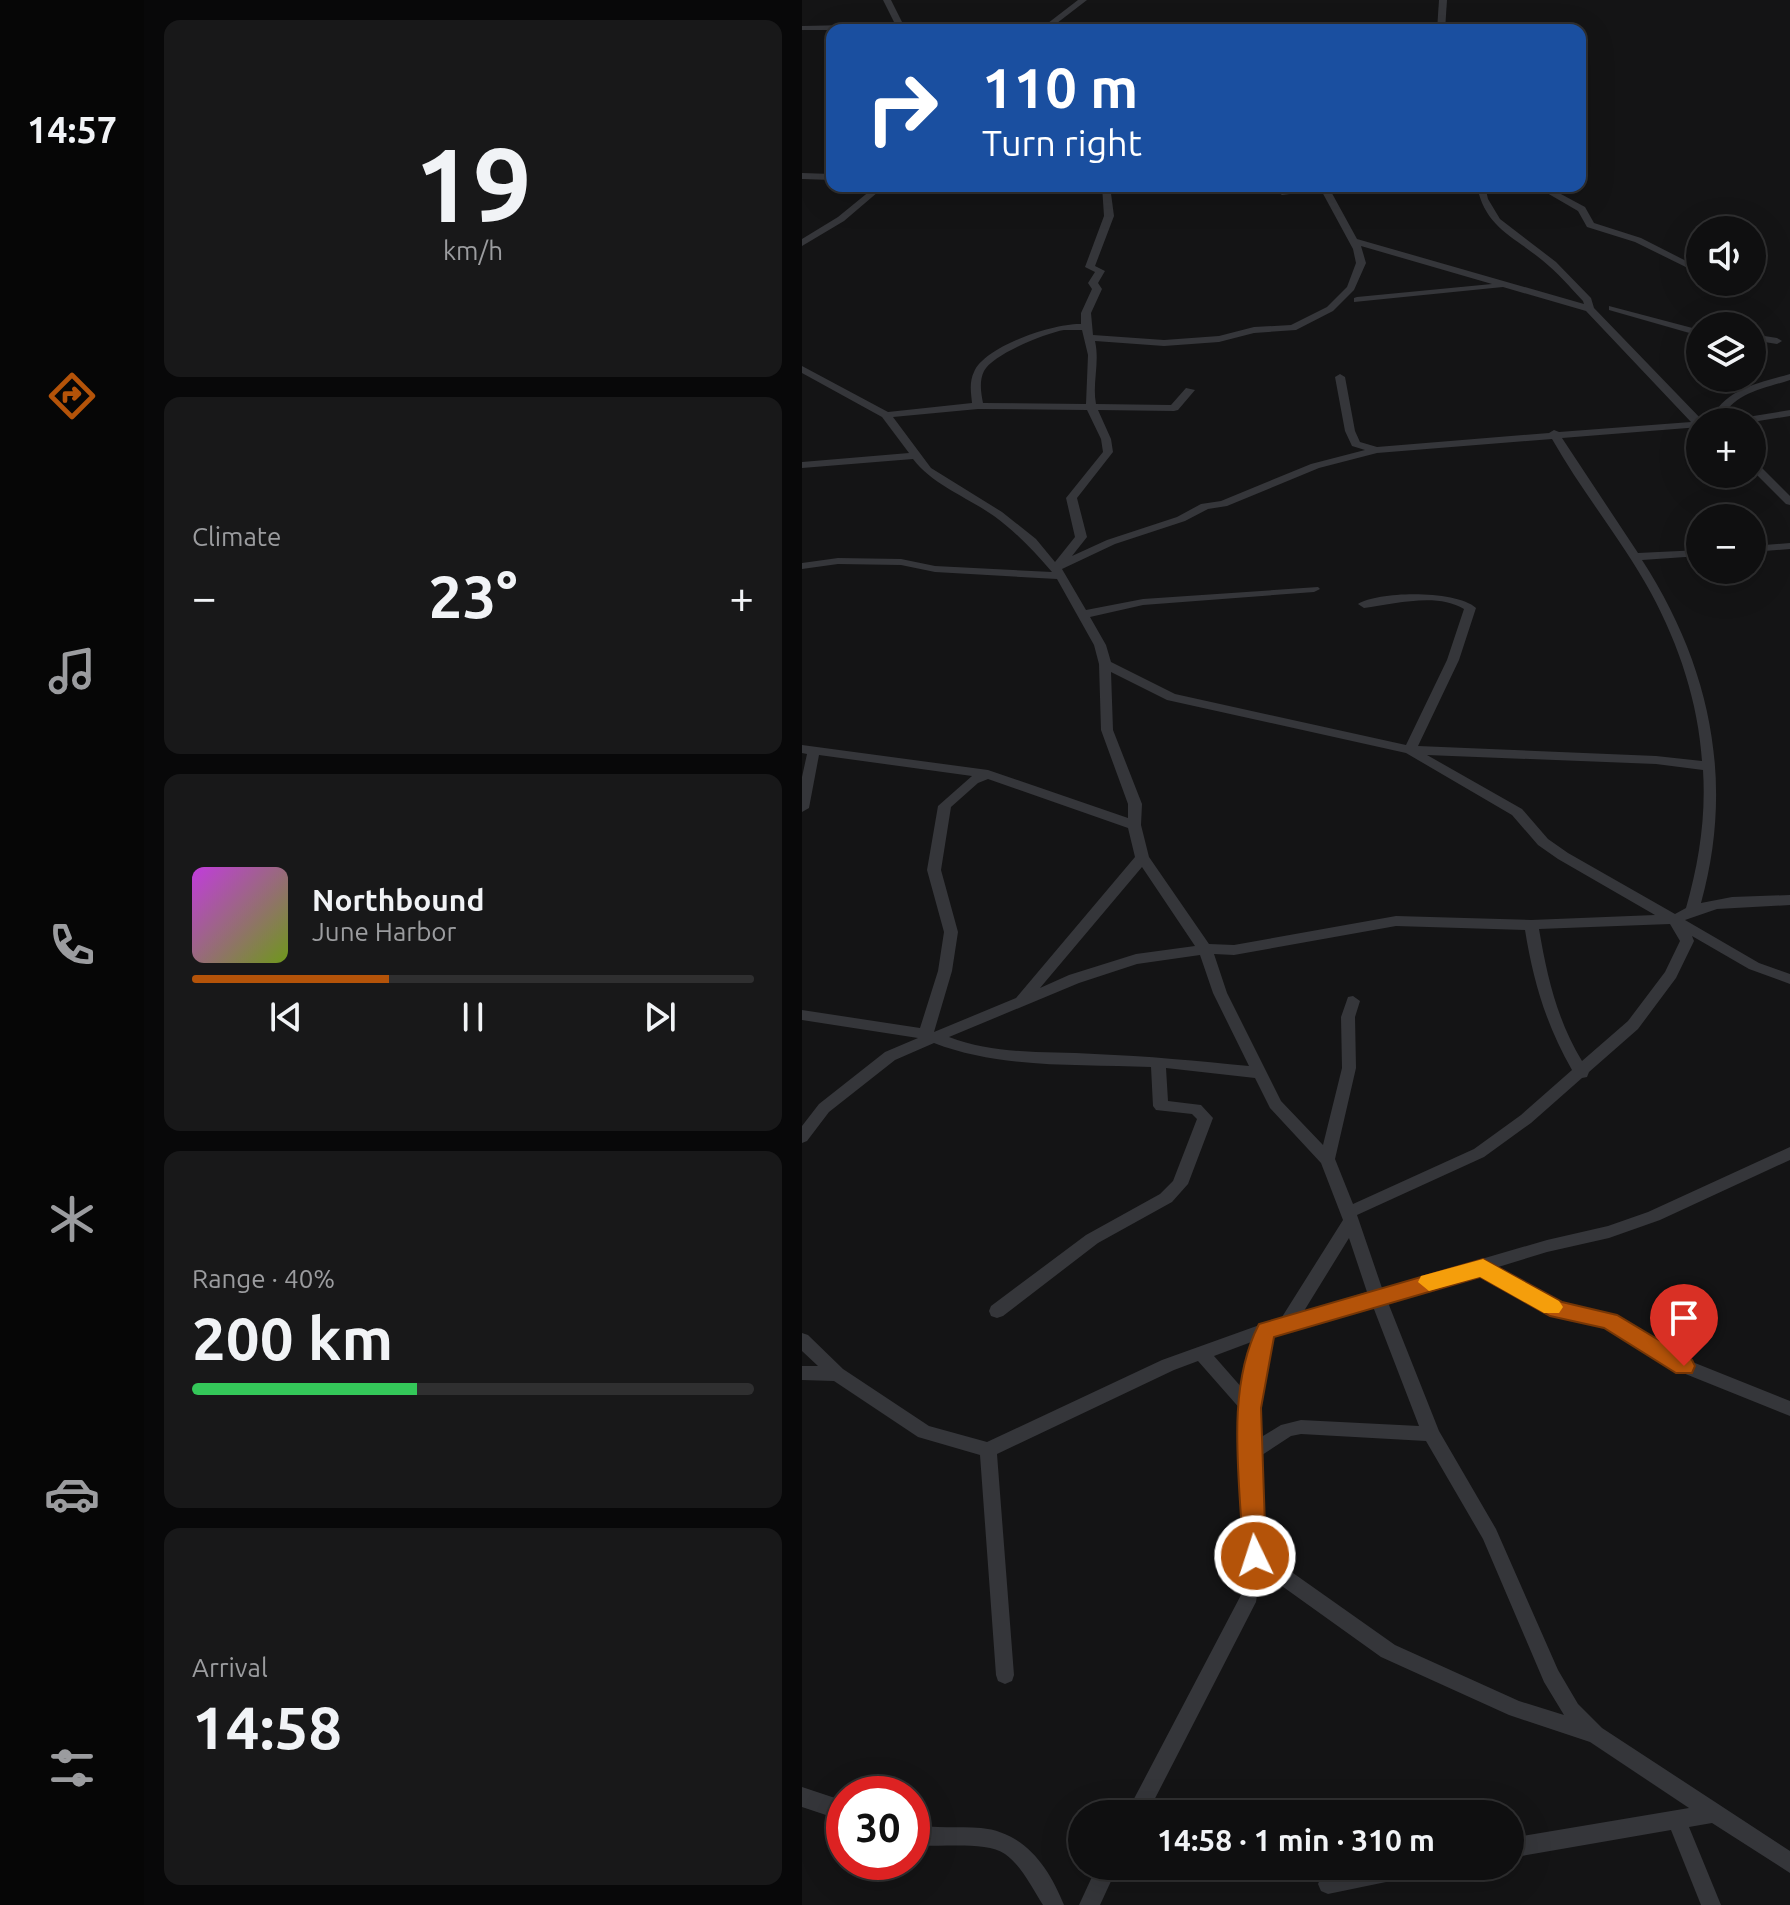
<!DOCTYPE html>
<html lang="en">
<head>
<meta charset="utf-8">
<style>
	:root { --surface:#0f0f10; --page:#181819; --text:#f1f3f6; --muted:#9b9c9f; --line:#2f2f30; --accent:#b45309 }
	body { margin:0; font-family:Ubuntu,sans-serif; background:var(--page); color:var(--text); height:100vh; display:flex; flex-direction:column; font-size:30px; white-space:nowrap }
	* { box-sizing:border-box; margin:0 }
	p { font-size:26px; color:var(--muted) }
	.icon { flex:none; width:44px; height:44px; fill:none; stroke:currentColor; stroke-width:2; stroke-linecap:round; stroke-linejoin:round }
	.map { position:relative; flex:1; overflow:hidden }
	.sheet { display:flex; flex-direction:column; gap:20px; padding:20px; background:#080809; width:658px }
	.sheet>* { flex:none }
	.top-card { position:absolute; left:24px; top:24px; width:760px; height:168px; border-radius:16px; box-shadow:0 8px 32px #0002,0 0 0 2px var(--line); background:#1a4fa0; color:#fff; overflow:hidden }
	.tools { position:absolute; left:884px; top:216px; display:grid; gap:16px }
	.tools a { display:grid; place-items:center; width:80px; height:80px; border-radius:50%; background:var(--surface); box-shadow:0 8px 32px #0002,0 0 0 2px var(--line); font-size:40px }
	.speed { position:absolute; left:24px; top:1776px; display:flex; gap:16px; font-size:40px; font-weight:700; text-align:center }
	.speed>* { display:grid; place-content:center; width:104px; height:104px; border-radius:50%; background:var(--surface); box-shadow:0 8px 32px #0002,0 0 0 2px var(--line); line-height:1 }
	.speed .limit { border:12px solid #d22; background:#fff; color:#111 }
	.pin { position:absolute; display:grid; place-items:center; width:68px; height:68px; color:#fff; margin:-82px -34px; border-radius:50% 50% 50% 0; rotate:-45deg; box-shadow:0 0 8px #0007 }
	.pin .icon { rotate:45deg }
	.me { position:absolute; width:88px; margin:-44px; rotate:356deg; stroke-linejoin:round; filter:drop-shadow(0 0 6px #0008) }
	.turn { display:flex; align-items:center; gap:28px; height:168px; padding:0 24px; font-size:36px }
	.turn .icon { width:104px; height:104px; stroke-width:2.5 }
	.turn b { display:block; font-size:56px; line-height:68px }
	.big { font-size:60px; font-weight:700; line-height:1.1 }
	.sheet .tile { flex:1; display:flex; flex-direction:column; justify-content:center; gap:12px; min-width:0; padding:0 28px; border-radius:16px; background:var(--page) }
	.sheet .dial { align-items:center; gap:0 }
	.dial b { font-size:104px; line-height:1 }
	.song { display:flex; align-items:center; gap:24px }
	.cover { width:96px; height:96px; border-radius:12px; background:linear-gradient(135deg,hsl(290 70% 55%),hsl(80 70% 35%)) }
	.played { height:8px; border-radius:4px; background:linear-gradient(90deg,var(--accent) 35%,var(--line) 35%) }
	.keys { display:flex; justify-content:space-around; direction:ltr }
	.heat { display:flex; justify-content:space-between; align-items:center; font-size:44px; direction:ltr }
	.charge { height:12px; border-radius:6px; background:linear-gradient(90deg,#34c759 40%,var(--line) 0) }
	.trip { position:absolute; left:266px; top:1800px; width:456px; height:80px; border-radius:40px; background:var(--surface); box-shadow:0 8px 32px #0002,0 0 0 2px var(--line); font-weight:700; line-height:80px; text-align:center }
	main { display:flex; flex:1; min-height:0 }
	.menu { display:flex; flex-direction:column; width:144px; justify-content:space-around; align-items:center; background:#060606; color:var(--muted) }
	.menu .icon { width:56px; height:56px }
	.menu .current { color:var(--accent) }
	.menu b { font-size:36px; color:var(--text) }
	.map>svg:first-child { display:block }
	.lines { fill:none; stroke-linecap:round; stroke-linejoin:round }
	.street { fill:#35363a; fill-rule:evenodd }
	.route { fill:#b45309; stroke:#753606; stroke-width:2 }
	.slow { fill:#f59e0b }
</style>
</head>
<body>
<main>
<nav class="menu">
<b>14:57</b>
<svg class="icon current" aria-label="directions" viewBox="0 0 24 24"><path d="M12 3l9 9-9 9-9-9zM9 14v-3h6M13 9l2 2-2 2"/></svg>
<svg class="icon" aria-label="music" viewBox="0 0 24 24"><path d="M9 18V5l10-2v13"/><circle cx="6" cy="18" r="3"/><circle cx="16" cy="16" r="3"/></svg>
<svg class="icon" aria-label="phone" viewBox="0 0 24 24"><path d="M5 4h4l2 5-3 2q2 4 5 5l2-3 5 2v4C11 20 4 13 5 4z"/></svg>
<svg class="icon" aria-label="climate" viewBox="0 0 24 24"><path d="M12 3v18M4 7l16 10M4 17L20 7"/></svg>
<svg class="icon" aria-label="car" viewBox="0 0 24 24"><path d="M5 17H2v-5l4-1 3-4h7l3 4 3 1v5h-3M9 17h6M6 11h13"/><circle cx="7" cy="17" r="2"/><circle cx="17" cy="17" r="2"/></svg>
<svg class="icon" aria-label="filters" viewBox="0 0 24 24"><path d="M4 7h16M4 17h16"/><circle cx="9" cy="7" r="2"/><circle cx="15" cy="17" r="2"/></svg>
</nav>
<section class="sheet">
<div class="tile dial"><b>19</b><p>km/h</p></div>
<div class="tile"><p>Climate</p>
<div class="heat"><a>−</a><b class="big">23°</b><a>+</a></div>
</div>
<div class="tile">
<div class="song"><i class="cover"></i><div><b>Northbound</b><p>June Harbor</p></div></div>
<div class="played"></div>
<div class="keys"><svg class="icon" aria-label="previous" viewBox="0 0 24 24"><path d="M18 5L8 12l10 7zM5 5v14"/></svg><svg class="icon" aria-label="pause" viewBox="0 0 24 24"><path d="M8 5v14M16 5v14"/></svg><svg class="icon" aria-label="next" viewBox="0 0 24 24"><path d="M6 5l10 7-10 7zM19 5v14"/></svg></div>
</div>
<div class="tile"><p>Range · 40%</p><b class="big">200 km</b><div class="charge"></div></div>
<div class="tile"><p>Arrival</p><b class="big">14:58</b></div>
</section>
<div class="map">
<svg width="988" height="1905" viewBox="0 0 988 1905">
	<rect width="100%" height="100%" fill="#141415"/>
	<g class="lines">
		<g class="street">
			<path d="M81,0H89L104,30H0V26L93,24Z"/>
			<path d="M276,0H285L246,30H237Z"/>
			<path d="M637,0H645L643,30H635Z"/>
			<path d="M0,173L30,174V180L0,179Z"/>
			<path d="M74,186H83L42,221L0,246V239L36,217Z"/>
			<path d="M300,186H308L312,216L293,266L303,271L296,283L300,289L289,313L291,335L362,340L417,336L452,327L489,325L525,307L545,287L554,263L551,249L519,190L480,195L476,192C490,185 509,186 526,186L555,239L782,304L781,301C768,287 755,272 740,260C711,236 683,227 675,186H683L686,199L698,219L754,262L789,298L792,308L902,422H898V427L760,438L836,553L898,550V556L840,560C908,665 933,781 899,903L930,897L988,895V905L915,909L883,920L957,963L988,974V984L947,969L890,936L892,941L874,978L836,1029L787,1072L785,1077L780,1078L729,1123L682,1157L555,1215L580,1288L745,1240L806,1226L846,1212L988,1147V1160L858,1220L807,1238L745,1252L693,1268L703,1275L759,1304L814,1316L888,1361L988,1401V1416L876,1371L804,1327L750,1315L691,1285L677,1273L585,1300L637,1431L694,1529L756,1670L776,1704L800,1728L988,1851V1873L910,1823L887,1827L919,1905H899L869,1830L708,1858V1838L887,1808L788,1742L707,1715L579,1657L459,1571L454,1602L345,1814H324L439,1595L442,1531L440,1411L396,1361L372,1370L195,1454L212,1675L210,1681L203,1684L196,1681L194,1675L178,1455L116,1437L32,1381L0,1380V1366H16L0,1351V1333L6,1335L41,1369L127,1426L185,1442L360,1360L480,1317L541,1220L519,1163L468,1108L453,1078L364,1068L366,1101L399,1105L411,1118L386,1184L370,1202L296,1243L201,1316L195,1318L189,1316L187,1311L189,1306L284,1235L358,1194L371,1181L395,1119L390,1114L354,1110L351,1106L349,1067C278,1064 199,1069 132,1043L93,1060L27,1112L5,1141L0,1143V1126L17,1104L83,1052L116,1038L0,1020V1010L118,1028L136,971L142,932L125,870L136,806L170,776L17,755L7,808L0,812V777L5,754L0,753V745L186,770L326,818V804L299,730L297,664L292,645L255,579L133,572L99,565L36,564L0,569V563L36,558L99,559L133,566L250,572C232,551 214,532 192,516C165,497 131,485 111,459L0,468V462L107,453L80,417L0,373V366L86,412L170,403C169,393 167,382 172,372C183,346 252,323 279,324V313L290,289L286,283L293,272L283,267L302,216ZM559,246L690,284L555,297L552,298V302L701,287L784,311L889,422L757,432L752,430L747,433L575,447L558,442L553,431L543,377L538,374L533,377L543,431L550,446L563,450L509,464L419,501L399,504L375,517L305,540L270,556L285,537L275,498L311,452L309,439L296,410L372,411L376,410L393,390L384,388L369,405L294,404C290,383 298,363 293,341L362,346L417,342L452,333L494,330L531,311L552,290L564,263ZM262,330H280L286,355L284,404L181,403C179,393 177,381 182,371C191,354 244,333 262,330ZM176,409L285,410L299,439L301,452L264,498L273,537L253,562L234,539L200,512L129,468L91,417ZM750,439C780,492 820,540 849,593C877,645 896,702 900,761L854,756L616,746L657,660L674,608C654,590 577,591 556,604L562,608C592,604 635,592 662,609L645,660L604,745L373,694L309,662L304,645L288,617L341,605L512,592L518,589L516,587L341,599L284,610L260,569L313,544L383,521L406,509L425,506L517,468L575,453ZM309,672L365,700L604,753L710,815L736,845L756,859L853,915L729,920L594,916L432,945L407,944L347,857L339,825L340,804L311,730ZM625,755L854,764L901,770C904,818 897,862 884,908L873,914L766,853L746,839L720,809ZM186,779L326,828L333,857L214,998L132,1032L150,971L156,932L139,870L149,807L176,783ZM340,867L393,946L334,954L267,975L238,988ZM868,924L878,941L863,972L826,1021L780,1061C755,1020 745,976 737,929ZM594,926L723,930C731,980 744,1025 770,1070L719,1115L672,1149L551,1204L533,1159L554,1068L553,1017L558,1001L551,996L546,997L539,1017L540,1068L521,1145L479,1101L425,993L412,954L432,955ZM398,955L411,993L447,1066C396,1061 345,1056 293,1054C245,1051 193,1055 147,1037L277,983L335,964ZM547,1238L565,1292L502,1311ZM570,1304L617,1426L499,1420L479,1425L456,1439C456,1403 459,1369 471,1334ZM452,1341L446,1359L441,1389L412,1356ZM499,1434L624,1441L681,1539L742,1682L762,1715L717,1701L593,1645L460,1551L457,1457L489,1436Z"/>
			<path d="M733,186H744L783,207L792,223L839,238L898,268V274L833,242L785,227L776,211Z"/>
			<path d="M807,306L898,330V336L807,310Z"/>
			<path d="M950,334L975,338L980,341L975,344L950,340Z"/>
			<path d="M988,374V380C961,389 930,393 918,422H908C921,389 957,383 988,374Z"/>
			<path d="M988,410V416L950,422H928L933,419Z"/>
			<path d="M950,461L954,462L988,496V505L984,504L950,470Z"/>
			<path d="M988,543V549L950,552V546Z"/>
			<path d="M0,1787L42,1801V1821L0,1807Z"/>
			<path d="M110,1824C133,1829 156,1826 179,1828C222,1832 247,1867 262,1905H241C230,1888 220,1866 203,1854C183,1840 135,1849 110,1844Z"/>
			<path d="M295,1866H316L298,1905H277Z"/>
			<path d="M564,1866H623L620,1873L613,1876L526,1894L519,1891L516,1884L519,1877Z"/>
		</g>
	</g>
	<path class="route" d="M681,1259L760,1302L815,1315L890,1360L893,1366L890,1373H874L802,1328L748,1316L678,1277L472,1337L459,1408L464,1556L461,1564L453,1567L444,1564L441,1556C439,1483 422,1392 457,1324Z"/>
	<path class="slow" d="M681,1259L757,1301L761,1307L757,1313H742L678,1277L627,1291L616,1282L619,1276Z"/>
</svg>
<div class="tools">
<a><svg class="icon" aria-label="sound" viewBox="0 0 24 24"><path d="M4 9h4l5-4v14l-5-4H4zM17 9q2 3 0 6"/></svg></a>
<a><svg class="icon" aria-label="layers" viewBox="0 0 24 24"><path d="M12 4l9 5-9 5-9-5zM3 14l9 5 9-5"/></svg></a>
<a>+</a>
<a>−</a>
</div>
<div class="speed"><div class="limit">30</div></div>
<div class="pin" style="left:882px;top:1366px;background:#d93025"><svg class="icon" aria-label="arrive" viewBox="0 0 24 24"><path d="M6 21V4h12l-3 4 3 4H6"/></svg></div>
<svg class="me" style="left:453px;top:1556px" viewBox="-20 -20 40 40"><circle r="17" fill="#b45309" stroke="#fff" stroke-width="3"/><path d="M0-11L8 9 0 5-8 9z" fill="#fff"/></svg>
<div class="trip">14:58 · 1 min · 310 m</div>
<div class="top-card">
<div class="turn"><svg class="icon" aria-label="right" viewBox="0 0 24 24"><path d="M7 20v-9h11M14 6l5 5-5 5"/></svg><div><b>110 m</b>Turn right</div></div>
</div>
</div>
</main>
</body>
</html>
